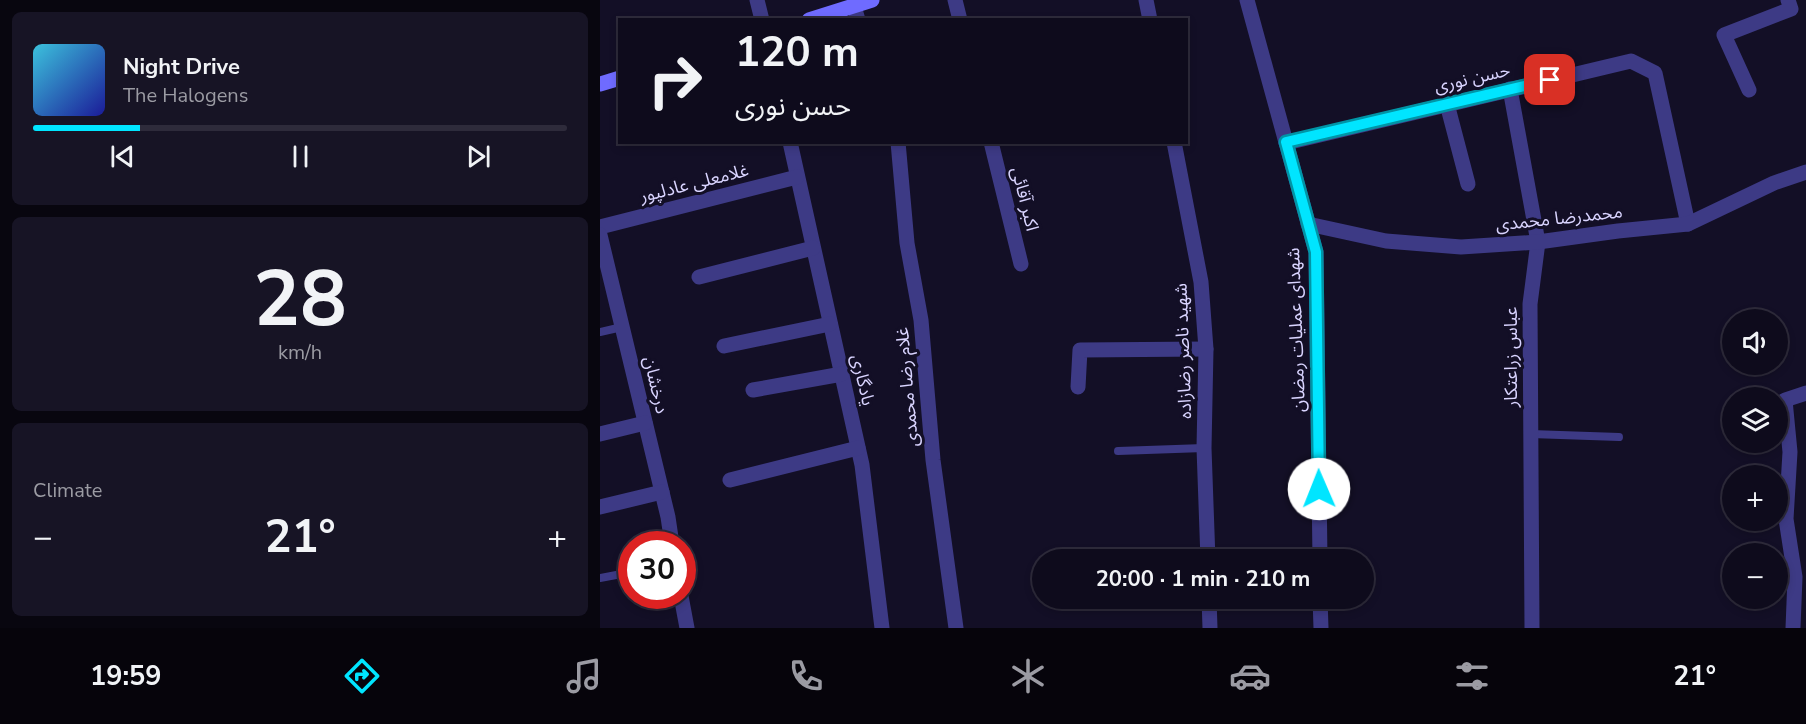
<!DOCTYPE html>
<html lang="en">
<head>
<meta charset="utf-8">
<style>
	:root { --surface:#0e0b1c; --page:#171425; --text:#f1f3f6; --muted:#9b9ba3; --line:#2e2b3b; --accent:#00e5ff }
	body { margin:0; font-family:"Nunito Sans","Noto Sans Arabic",sans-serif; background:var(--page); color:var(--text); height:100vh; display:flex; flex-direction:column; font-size:22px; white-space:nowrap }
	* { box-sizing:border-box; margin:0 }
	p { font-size:20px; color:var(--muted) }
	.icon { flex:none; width:33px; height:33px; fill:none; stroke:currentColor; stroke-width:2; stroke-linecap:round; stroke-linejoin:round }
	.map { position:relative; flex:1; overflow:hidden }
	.sheet { display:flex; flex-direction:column; gap:12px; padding:12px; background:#08060f; width:600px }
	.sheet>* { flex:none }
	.hud { position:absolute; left:18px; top:18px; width:570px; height:126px; border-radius:0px; box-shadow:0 3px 9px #0003,0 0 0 2px var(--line); background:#0e0b1c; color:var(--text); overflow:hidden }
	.tools { position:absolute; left:1122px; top:309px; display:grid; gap:12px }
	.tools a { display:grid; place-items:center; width:66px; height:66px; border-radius:50%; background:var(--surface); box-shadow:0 3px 9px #0003,0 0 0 2px var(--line); font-size:30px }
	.speed { position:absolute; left:18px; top:531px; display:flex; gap:12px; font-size:30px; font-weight:700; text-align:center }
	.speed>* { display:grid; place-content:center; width:78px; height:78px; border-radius:50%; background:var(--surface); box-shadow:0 3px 9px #0003,0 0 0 2px var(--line); line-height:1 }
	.speed .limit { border:9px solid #d22; background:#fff; color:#111 }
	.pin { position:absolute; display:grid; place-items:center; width:51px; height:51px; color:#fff; margin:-26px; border-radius:12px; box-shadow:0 3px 9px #0006 }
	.me { position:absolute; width:66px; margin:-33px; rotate:359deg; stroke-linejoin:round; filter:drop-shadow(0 0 4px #0008) }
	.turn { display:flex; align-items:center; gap:21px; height:126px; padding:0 18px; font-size:27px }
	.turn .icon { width:78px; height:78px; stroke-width:2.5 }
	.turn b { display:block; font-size:42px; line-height:51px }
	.big { font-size:45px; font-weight:700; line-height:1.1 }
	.sheet .card { flex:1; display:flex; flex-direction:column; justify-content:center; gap:9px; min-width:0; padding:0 21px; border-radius:9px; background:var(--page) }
	.sheet .dial { align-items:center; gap:0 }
	.dial b { font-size:78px; line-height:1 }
	.song { display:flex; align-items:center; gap:18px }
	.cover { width:72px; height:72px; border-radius:9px; background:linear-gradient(135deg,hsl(190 70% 55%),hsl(240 70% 35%)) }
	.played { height:6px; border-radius:3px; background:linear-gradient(90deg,var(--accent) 20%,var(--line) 20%) }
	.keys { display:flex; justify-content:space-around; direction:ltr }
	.heat { display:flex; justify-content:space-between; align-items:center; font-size:33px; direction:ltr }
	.trip { position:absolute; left:432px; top:549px; width:342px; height:60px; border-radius:30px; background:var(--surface); box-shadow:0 3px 9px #0003,0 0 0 2px var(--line); font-weight:700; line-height:60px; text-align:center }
	.tab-bar { display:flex; height:96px; justify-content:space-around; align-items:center; background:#06040b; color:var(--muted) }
	.tab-bar .icon { width:42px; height:42px }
	.tab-bar .current { color:var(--accent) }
	.tab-bar b { font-size:27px; color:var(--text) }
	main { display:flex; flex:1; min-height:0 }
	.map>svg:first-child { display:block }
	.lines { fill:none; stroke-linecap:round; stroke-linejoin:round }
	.service { stroke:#3d3a85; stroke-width:8 }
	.minor { stroke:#3d3a85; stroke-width:15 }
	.tertiary { stroke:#3d3a85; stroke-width:15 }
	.secondary { stroke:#6f6bff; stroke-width:15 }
	.route-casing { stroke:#0095a6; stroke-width:15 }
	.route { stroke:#00e5ff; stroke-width:10 }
	.labels { text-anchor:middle; stroke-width:6; stroke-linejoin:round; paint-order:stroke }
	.street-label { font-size:18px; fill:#d9d4ff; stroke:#130f26 }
</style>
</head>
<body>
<main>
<section class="sheet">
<div class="card">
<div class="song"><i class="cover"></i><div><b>Night Drive</b><p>The Halogens</p></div></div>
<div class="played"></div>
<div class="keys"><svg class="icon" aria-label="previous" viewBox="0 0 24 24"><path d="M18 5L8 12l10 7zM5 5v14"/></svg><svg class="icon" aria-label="pause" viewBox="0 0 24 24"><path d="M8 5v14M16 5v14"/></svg><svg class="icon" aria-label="next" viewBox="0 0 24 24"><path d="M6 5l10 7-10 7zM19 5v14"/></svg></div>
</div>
<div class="card dial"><b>28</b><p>km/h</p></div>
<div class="card"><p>Climate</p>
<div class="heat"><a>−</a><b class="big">21°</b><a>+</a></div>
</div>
</section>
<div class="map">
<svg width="1206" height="628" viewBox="0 0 1206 628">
	<rect width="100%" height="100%" fill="#130f26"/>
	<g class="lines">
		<g class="service">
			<path d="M0,332L22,327"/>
			<path d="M931,434L1019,437"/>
			<path d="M518,451L604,448"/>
			<path d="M0,578L32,572"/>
		</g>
		<g class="minor">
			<path d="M157,0L162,20"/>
			<path d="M355,0L360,20"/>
			<path d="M647,0L716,252L720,560"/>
			<path d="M254,6L258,20"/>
			<path d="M910,89L938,242L930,304L932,628"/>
			<path d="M1149,90L1124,35L1191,9L1188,0"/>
			<path d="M847,104L868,184"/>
			<path d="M190,142L262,465L282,628"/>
			<path d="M298,142L307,243L321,320L333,460L356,628"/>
			<path d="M391,142L421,264"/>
			<path d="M686,143L1031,61L1055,73L1088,224"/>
			<path d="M708,224L786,241L861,247L938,242L1018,231L1088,224L1174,183L1206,172"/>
			<path d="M0,227L197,177"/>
			<path d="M0,235L68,517L72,544"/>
			<path d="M99,277L213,248"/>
			<path d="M124,346L230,324"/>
			<path d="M478,387L480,350L606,349"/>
			<path d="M153,390L242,374"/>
			<path d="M0,434L45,423"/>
			<path d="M130,480L258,448"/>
			<path d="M0,507L62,492"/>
			<path d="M81,596L87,628"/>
			<path d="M720,598L721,628"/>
			<path d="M1193,628L1195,577L1186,519L1190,452L1185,400L1206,393"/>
		</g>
		<g class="tertiary">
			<path d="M546,0L550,20"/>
			<path d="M574,142L601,282L606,349L604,448L608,560"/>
			<path d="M609,598L610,628"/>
		</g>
		<g class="secondary">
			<path d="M209,20L272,0"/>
			<path d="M0,84L20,78"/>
		</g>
	</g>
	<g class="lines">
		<g class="route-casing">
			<path id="route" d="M719,489L716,252L686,142L950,80"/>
		</g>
		<use href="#route" class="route"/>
	</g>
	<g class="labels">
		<g class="street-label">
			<text transform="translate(872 78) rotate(-13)" y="6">حسن نوری</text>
			<text transform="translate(94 183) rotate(-14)" y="6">غلامعلی عادلپور</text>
			<text transform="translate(425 199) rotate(76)" y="6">اکبر آقائی</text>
			<text transform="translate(959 218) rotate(-6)" y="6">محمدرضا محمدی</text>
			<text transform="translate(696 330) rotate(-92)" y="6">شهدای عملیات رمضان</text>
			<text transform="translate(583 351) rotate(-92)" y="6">شهید ناصر رضازاده</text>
			<text transform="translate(911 357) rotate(-90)" y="6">عباس زراعتکار</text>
			<text transform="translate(263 380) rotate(77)" y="6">یادگاری</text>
			<text transform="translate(56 385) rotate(77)" y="6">درخشان</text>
			<text transform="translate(307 387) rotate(-95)" y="6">غلام رضا محمدی</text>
		</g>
	</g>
</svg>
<div class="tools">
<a><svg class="icon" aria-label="sound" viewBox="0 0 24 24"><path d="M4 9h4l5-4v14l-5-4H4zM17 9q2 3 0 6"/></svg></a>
<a><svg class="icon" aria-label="layers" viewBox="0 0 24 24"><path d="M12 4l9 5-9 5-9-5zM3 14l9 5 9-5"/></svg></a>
<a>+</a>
<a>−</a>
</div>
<div class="speed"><div class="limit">30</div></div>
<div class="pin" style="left:950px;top:80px;background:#d93025"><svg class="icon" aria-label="arrive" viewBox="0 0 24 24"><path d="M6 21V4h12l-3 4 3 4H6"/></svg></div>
<svg class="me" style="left:719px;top:489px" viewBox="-20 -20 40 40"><circle r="19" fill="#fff"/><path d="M0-13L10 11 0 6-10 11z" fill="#00e5ff"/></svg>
<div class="trip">20:00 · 1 min · 210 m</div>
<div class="hud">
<div class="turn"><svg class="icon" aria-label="right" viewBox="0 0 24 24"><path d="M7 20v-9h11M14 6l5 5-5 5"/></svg><div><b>120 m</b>حسن نوری</div></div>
</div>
</div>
</main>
<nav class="tab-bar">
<b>19:59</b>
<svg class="icon current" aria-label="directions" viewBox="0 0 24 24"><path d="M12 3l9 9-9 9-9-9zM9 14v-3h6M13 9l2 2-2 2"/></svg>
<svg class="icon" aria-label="music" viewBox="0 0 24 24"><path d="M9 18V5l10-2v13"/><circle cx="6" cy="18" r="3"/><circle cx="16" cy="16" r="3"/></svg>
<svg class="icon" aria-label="phone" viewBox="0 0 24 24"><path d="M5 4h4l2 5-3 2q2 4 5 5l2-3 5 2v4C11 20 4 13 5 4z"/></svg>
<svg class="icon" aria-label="climate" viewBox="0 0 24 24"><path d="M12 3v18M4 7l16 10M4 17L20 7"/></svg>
<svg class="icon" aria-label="car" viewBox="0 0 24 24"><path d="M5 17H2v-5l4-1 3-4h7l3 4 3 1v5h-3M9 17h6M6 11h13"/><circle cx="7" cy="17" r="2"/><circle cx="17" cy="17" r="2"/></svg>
<svg class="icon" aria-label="filters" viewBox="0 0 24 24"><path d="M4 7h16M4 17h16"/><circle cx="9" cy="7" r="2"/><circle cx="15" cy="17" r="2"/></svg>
<b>21°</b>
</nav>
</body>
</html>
